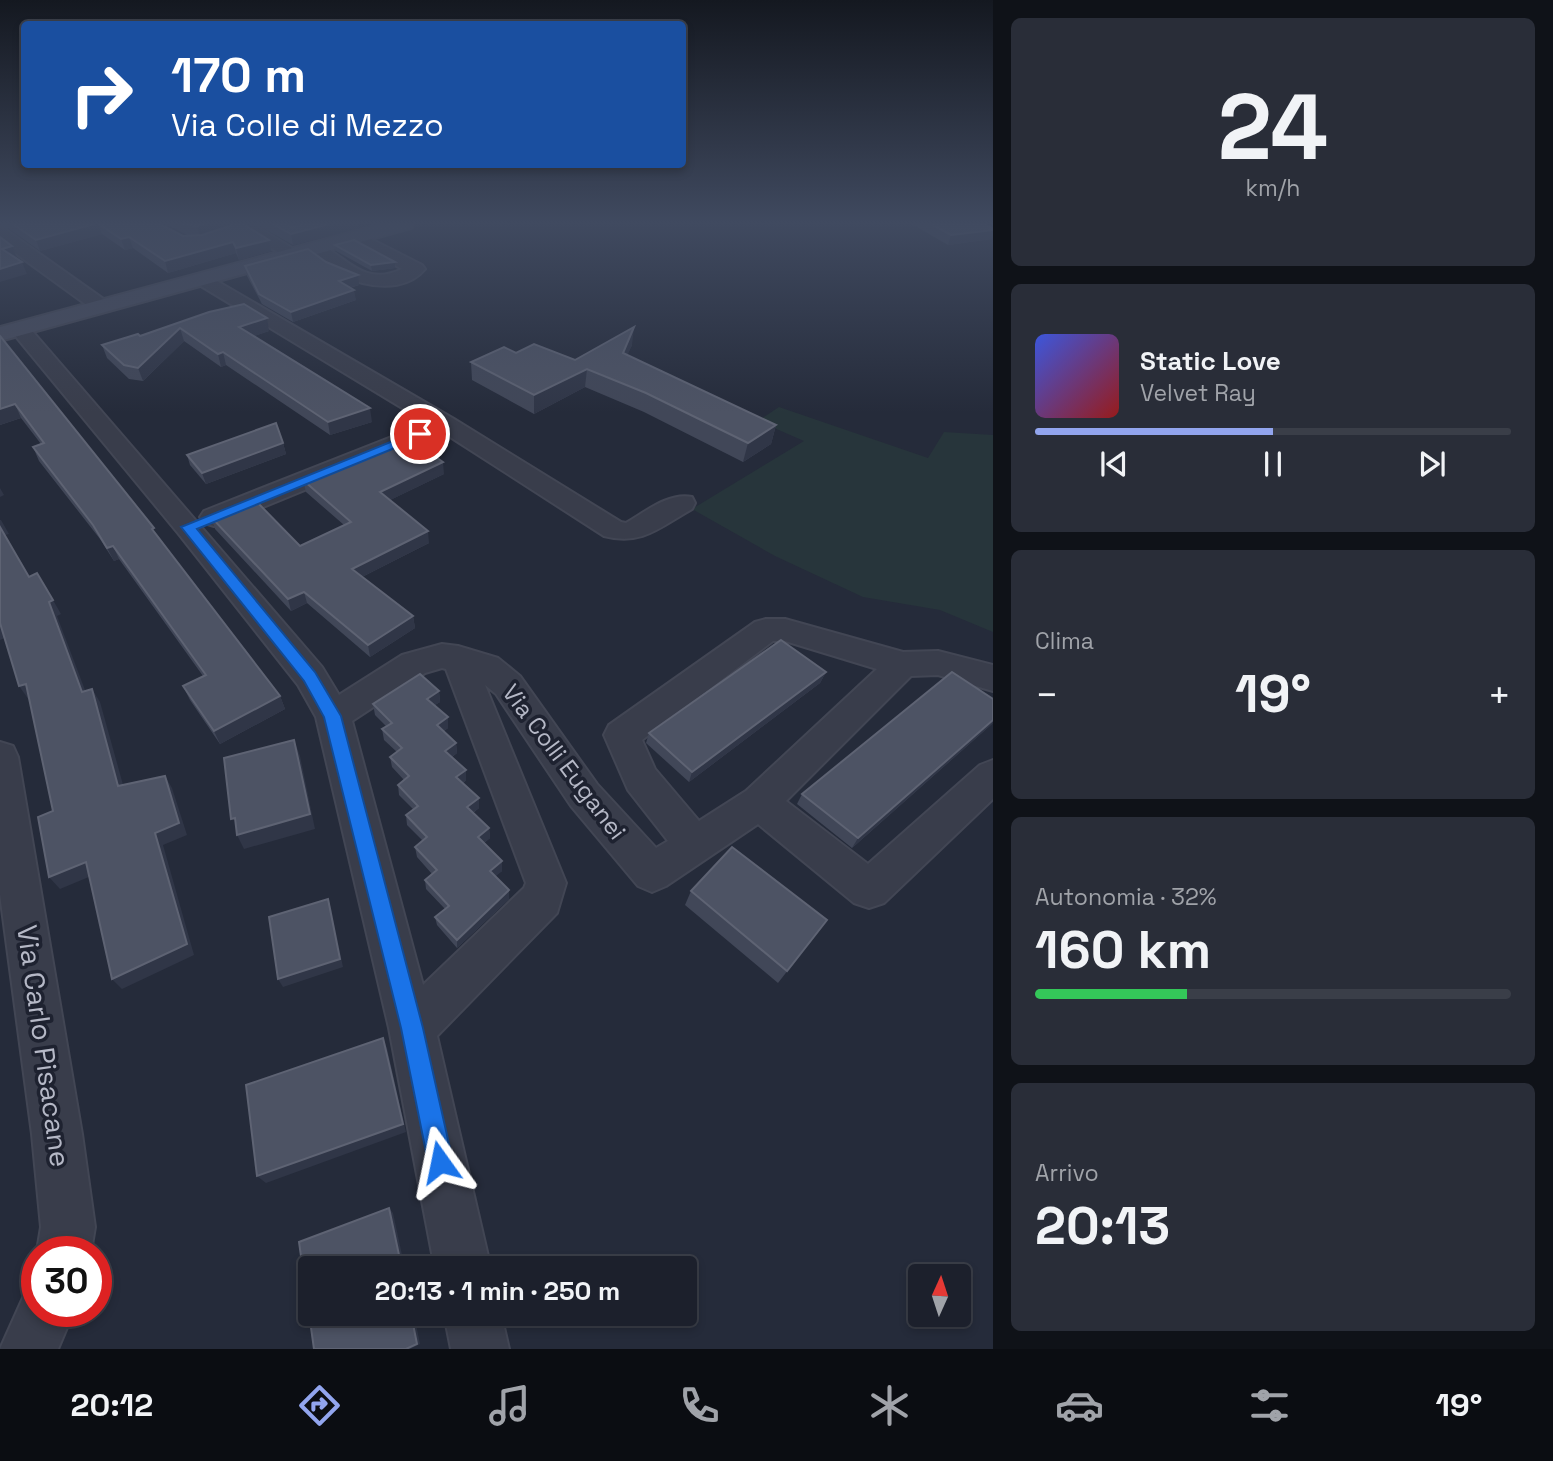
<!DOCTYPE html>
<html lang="it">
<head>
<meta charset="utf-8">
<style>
	:root { --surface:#1c202c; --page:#292d38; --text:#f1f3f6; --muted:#a0a3a9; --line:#3a3e48; --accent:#92a5ee }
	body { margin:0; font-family:"Space Grotesk",sans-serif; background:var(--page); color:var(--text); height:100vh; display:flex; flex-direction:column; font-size:26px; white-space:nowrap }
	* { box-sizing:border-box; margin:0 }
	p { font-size:23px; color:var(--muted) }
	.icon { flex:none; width:38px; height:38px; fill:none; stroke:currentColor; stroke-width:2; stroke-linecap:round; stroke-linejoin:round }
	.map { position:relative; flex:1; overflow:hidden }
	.side { display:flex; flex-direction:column; gap:18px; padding:18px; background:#0f1218; width:560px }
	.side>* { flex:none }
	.banner { position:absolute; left:21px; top:21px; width:665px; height:147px; border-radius:7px; box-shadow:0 4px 10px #0003,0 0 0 2px var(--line); background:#1a4fa0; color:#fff; overflow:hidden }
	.needle { width:46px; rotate:3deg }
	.controls { position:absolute; left:908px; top:1264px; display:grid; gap:14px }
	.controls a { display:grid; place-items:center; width:63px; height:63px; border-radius:7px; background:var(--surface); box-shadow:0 4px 10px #0003,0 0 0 2px var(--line); font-size:35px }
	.speed { position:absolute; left:21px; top:1236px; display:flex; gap:14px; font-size:35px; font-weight:700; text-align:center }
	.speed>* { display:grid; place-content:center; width:91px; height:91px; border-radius:50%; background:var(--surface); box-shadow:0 4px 10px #0003,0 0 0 2px var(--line); line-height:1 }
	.speed .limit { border:10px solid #d22; background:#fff; color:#111 }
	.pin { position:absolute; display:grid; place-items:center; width:60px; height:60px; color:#fff; margin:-30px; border:4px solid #fff; border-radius:50%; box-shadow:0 2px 7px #0007 }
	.me { position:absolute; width:77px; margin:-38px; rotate:348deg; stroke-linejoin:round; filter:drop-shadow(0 0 5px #0008) }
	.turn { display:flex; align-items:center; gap:24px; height:147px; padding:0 35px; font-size:32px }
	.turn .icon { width:91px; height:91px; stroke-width:2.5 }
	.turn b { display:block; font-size:49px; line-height:60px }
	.big { font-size:52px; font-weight:700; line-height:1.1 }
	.side .card { flex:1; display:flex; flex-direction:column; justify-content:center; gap:10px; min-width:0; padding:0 24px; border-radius:10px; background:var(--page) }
	.side .dial { align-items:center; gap:0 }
	.dial b { font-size:91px; line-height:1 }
	.song { display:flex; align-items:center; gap:21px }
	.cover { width:84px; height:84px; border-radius:10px; background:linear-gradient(135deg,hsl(230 70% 55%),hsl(0 70% 35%)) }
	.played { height:7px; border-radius:4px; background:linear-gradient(90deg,var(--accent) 50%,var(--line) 50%) }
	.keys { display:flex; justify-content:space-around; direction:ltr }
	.heat { display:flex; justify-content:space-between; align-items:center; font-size:38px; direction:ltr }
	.charge { height:10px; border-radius:5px; background:linear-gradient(90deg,#34c759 32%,var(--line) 0) }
	.trip { position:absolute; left:298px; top:1256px; width:399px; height:70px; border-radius:7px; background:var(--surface); box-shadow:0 4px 10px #0003,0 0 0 2px var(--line); font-weight:700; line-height:70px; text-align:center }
	.menu { display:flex; height:112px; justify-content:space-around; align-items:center; background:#0b0d12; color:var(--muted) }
	.menu .icon { width:49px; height:49px }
	.menu .active { color:var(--accent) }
	.menu b { font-size:32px; color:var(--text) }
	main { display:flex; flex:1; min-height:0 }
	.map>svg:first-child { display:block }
	.green { fill:#27353b }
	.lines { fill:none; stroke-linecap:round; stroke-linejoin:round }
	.minor-casing { stroke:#424654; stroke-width:4 }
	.secondary-casing { stroke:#424654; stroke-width:4 }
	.minor { fill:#393d4b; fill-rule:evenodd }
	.secondary { fill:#474c5d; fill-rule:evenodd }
	.wall { fill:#414758 }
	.shaded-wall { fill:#303647 }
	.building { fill:#4d5364; stroke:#5e6373; stroke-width:2 }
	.route { fill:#1a73e8; stroke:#114b97; stroke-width:2 }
	.labels { text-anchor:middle; stroke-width:7; stroke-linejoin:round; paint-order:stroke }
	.street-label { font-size:24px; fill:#b5b8c6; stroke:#1e2230 }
	.near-street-label { font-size:28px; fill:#b5b8c6; stroke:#1e2230 }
</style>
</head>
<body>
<main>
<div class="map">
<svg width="993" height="1349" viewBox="0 0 993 1349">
	<rect width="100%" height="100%" fill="#252b3a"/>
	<path class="green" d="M779,407L928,458L944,432L993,435V632L940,610L863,597L775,556L692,509L804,441L758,421Z"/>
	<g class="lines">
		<g class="minor-casing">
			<g id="minor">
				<path d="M232,224H252L302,254L293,259L287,258Z"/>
				<path d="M0,229L6,230L109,303L112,307L109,311H95L0,242Z"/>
				<path d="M357,232L422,265L425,269C396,304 328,278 304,249L307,245C337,238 355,292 402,269L351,241L348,237Z"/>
				<path d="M203,273L454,419L621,522L626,523C645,512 669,492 692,497L695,503L692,509C660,527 642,546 604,536L444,433L224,523L214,526L204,523L200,517L204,511L427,423L196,283L194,279L196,275Z"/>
				<path d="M20,323L27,325L322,667L339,695L402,655L442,644L458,646L498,658L520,676L597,784L656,848L668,841L628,790L604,735L609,725L755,622L766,619H785L903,652L938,651L993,665V691L938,675L911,676L786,801L868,864L980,765L993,760V799L884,903L869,908L854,903L758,824L666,886L652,892L638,886L571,806L496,694L485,685L566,883L557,913L437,1036L491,1269H435L389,1028L316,717L298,685L178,533L13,333L10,329L13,325ZM773,641H785L877,669L746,791L699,821L655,769L642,740ZM442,668L446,669L526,883L524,888L423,985L352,721L425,673Z"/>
				<path d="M0,742L13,746L18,757L82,1134L95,1227L91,1251H37L41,1227L32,1134L0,894Z"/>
				<path d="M37,1286V1311H74L58,1349H0L26,1291Z"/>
				<path d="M444,1314H501L509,1349H451Z"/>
			</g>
		</g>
		<g class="secondary-casing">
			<path id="secondary" d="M382,224H414L411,228L0,341V327Z"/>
		</g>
		<use href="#minor" class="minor"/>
		<use href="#secondary" class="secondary"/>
	</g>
	<g class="wall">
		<path d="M0,224H160L183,236L187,235L166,224H232L271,251L239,260L236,253L168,273L133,248L125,250L102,234L40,251L8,228L0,227Z"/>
		<path d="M256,224H286L292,227H294L288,224H358L359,228L293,245Z"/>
		<path d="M912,224H984L993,229V234L991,239L948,245Z"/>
		<path d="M335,245L395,262V268L372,271L336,251Z"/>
		<path d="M245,266L359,285L350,288L356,300L293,322L262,304L247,276Z"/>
		<path d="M209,312L269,331L254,336L372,422L330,435L226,365L221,367L184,341L143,381L129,379L107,358L102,345L140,336Z"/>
		<path d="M0,336L280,696L285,709L220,744L190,700L183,686L203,676L119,559L114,561L100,539L39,461L33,447L41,444L21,418L0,425Z"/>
		<path d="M632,345L627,355L776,425L771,444L743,462L644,412L585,387L534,414L472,380L471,362L516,353L575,360Z"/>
		<path d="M283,443L286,454L206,484L190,465L187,455Z"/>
		<path d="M444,474L390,500L429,543L362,577L413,616L415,628L370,657L307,603L291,611L215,529L211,517L300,546L344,525L306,492L303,480Z"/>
		<path d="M826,672L820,683L689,782L646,743L649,733Z"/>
		<path d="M439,691L440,702L435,705L448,728L444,731L456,743L457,753L452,757L466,780L463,783L479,808L473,813L489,828L490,838L484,843L502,871L495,876L509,890V899L457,948L437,925L435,917L445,909L426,889L425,880L432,874L417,857L415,847L423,841L407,825L406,815L413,809L399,795L398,785L404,780L392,767L390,757L397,752L384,740L382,729L386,726L375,715L373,704Z"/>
		<path d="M993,723L852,848L797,804L802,794Z"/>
		<path d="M691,891L827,920L778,983L685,905Z"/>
	</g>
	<g class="shaded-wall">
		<path d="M94,224H98L102,234L40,251L36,240Z"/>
		<path d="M204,224H232L233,228L200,237L197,226Z"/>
		<path d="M329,224H358L359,228L293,245L291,234Z"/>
		<path d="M993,230V234L991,239L948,245L951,235Z"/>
		<path d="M129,237L133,248L125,250L121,239Z"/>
		<path d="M269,240L271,251L239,260L236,248Z"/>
		<path d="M233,242L236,253L168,273L165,261Z"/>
		<path d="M12,246L17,258L7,261L2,249Z"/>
		<path d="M22,262L27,274L0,282V269Z"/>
		<path d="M395,262V268L372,271L371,265Z"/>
		<path d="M358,275L359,285L341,290L339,281Z"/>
		<path d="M354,290L356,300L293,322L291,312Z"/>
		<path d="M267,318L269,331L243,340L239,327Z"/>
		<path d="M634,327L632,345L620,371L623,353Z"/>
		<path d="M180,328L184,341L143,381L138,368Z"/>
		<path d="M223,352L226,365L221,367L218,354Z"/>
		<path d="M587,369L585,387L534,414V395Z"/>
		<path d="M15,404L21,418L0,425V409Z"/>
		<path d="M370,408L372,422L330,435L328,422Z"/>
		<path d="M776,425L771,444L743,462L748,443Z"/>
		<path d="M283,443L286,454L206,484L202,473Z"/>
		<path d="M443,462L444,474L382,504L380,492Z"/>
		<path d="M0,488L4,495L0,497Z"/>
		<path d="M0,520H1L9,534L5,535L0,527Z"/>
		<path d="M428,531L429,543L354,581L352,569Z"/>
		<path d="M113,546L119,559L114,561L107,548Z"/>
		<path d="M304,592L307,603L291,611L288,599Z"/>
		<path d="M53,600L61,614L57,616L91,706L82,692L49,602Z"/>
		<path d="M413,616L415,628L370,657L368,645Z"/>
		<path d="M0,622L9,636L0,640Z"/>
		<path d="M826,672L820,683L689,782L692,772Z"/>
		<path d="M26,684L29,700L19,686Z"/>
		<path d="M92,689L100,702L127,799L118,786Z"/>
		<path d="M439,691L440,702L428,709L427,699Z"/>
		<path d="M280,696L285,709L220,744L214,731Z"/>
		<path d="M448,717V728L438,735L437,725Z"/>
		<path d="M993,720V723L852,848L858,838Z"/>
		<path d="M294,740L300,756L315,829L244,849L237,835Z"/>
		<path d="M456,743L457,753L446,761L445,751Z"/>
		<path d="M466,770V780L457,787L456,777Z"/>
		<path d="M165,776L172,788L187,835L163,845L194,955L122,989L112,979L155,833Z"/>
		<path d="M479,798V808L467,817V807Z"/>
		<path d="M489,828L490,838L479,847L478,837Z"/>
		<path d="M502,861V871L490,881V871Z"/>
		<path d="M86,862L96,874L60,889L49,877Z"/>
		<path d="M509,890V899L457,948V940Z"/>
		<path d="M328,899L331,908L343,967L283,987L278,979Z"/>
		<path d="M383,1038L387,1048L406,1132L266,1183L257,1176Z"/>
		<path d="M389,1208L393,1213L405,1269H402Z"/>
		<path d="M411,1314H414L420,1344L410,1349H406Z"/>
	</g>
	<g class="building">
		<path d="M13,224H94L36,240Z"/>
		<path d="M99,224H160L183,236L202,235L236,224H243L269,240L236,248L233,242L165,261L129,237L121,239Z"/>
		<path d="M183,224H204L197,226Z"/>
		<path d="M273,224H286L292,227L310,224H329L291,234Z"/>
		<path d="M931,224H984L993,229V230L951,235Z"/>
		<path d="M0,237L12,246L2,249L22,262L0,269Z"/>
		<path d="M354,240L395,262L371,265L335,245Z"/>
		<path d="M308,249L326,262L358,275L339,281L354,290L291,312L259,294L245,266Z"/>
		<path d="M244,304L267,318L239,327L370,408L328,422L223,352L218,354L180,328L138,368L124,365L102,345L138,334L140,336L209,312Z"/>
		<path d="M634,327L623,353L776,425L748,443L646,393L587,369L534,395L471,362L504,347L516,353L534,344L575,360Z"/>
		<path d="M0,336L154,528L152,529L280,696L214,731L183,686L206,675L113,546L107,548L93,525L33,447L44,443L15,404L0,409Z"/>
		<path d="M276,423L283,443L202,473L187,455Z"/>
		<path d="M409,438L443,462L380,492L428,531L352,569L413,616L368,645L304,592L288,599L211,517L255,500L300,546L351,522L303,480Z"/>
		<path d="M0,527L29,577L37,573L53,600L49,602L82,692L92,689L118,786L165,776L179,823L155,833L187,944L112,979L86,862L49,877L38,817L53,811L26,684L19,686L0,623Z"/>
		<path d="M781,640L826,672L692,772L649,733Z"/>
		<path d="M952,672L993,699V720L858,838L802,794Z"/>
		<path d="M420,674L439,691L427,699L448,717L437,725L456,743L445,751L466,770L456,777L479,798L467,807L489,828L478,837L502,861L490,871L509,890L457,940L435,917L449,906L425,880L437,870L415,847L427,837L406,815L418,806L398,785L409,776L390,757L402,748L382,729L392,723L373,704Z"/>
		<path d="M294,740L310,814L237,835L235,818L231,819L224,758Z"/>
		<path d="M732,847L827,920L787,971L691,891Z"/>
		<path d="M328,899L340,959L278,979L269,917Z"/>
		<path d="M383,1038L403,1124L257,1176L246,1085Z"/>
		<path d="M389,1208L402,1269H310V1314H411L417,1344L406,1349H314L299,1242Z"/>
	</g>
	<linearGradient id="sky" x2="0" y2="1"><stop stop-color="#141820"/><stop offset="0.54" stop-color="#404a60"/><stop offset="1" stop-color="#404a60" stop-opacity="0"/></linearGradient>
	<rect width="993" height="413" fill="url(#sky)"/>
	<path class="route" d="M420,430L424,431V436L197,529L315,672L341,716L423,1028L453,1162L449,1171L440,1174L432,1171L428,1162L401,1028L324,717L304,681L181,527Z"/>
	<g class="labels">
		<g class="street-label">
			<text transform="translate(564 762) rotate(53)" y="8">Via Colli Euganei</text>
		</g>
		<g class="near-street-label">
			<text transform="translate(44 1046) rotate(82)" y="10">Via Carlo Pisacane</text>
		</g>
	</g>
</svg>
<div class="controls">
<a><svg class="needle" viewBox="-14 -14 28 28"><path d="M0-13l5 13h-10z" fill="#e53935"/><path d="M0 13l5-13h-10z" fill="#a0a3a9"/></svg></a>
</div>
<div class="speed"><div class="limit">30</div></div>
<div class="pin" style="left:420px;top:434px;background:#d93025"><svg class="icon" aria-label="arrive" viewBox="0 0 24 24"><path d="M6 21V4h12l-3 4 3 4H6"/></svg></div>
<svg class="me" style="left:440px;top:1162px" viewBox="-20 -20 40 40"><path d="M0-17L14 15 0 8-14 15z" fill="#1a73e8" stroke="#fff" stroke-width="4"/></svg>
<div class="trip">20:13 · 1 min · 250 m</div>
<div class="banner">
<div class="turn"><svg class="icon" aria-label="right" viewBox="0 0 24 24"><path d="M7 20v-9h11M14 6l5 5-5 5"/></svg><div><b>170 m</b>Via Colle di Mezzo</div></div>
</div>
</div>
<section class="side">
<div class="card dial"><b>24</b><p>km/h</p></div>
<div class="card">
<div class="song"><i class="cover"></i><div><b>Static Love</b><p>Velvet Ray</p></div></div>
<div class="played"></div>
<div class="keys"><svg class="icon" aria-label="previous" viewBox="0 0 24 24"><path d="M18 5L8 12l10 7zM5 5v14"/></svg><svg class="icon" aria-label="pause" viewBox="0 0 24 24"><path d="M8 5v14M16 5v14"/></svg><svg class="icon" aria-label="next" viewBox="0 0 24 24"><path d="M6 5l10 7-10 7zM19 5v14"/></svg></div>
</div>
<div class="card"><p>Clima</p>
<div class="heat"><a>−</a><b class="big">19°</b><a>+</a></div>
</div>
<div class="card"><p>Autonomia · 32%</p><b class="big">160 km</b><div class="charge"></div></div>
<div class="card"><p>Arrivo</p><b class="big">20:13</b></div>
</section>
</main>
<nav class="menu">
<b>20:12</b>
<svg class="icon active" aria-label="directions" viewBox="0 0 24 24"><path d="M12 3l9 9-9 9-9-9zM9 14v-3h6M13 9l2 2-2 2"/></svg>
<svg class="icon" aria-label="music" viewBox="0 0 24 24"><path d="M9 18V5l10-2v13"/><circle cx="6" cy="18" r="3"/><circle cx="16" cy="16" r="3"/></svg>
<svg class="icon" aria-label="phone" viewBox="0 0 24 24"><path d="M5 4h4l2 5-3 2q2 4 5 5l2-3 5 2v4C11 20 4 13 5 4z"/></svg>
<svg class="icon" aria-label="climate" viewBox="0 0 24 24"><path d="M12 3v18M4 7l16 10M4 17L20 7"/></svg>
<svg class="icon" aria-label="car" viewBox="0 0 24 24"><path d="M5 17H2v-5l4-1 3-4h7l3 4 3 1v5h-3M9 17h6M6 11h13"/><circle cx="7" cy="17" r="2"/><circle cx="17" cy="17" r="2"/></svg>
<svg class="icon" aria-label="filters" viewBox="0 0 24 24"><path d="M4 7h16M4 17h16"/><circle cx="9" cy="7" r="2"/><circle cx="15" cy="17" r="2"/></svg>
<b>19°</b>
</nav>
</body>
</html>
